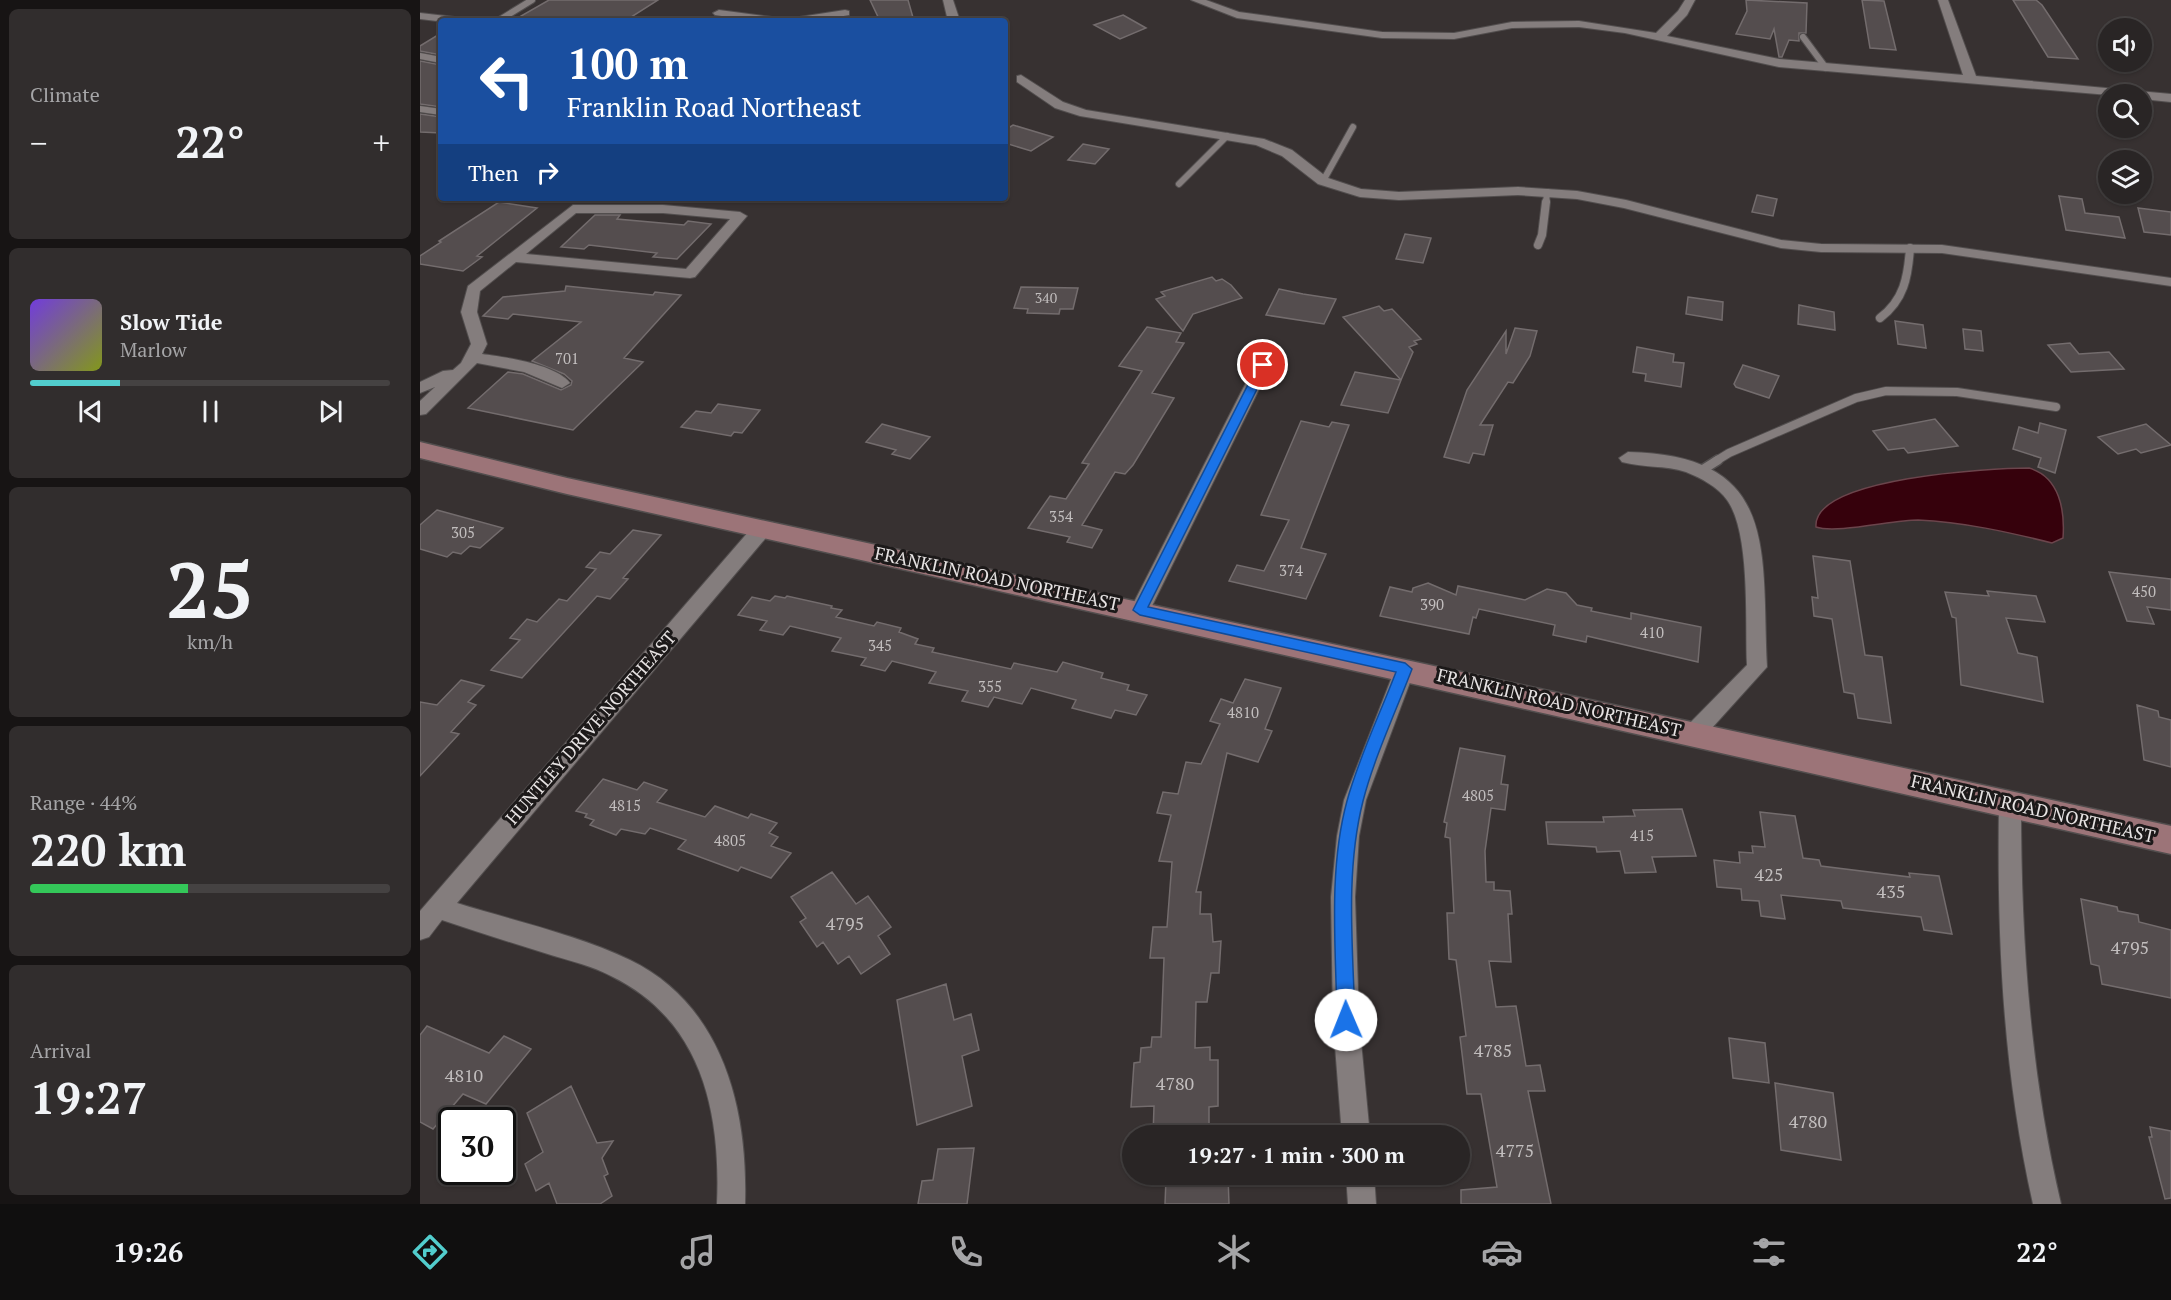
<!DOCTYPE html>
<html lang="en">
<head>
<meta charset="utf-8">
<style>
  :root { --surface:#292525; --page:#312d2d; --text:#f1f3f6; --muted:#a5a5a7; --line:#454242; --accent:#52cdcd }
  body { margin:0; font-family:"PT Serif",serif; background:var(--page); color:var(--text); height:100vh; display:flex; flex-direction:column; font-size:22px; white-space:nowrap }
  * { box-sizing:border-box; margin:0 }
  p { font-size:20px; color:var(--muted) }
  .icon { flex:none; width:33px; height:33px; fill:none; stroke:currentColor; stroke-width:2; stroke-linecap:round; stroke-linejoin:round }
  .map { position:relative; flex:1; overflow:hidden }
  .drawer { display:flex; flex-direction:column; gap:9px; padding:9px; background:#171414; width:420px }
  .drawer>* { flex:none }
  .top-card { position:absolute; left:18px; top:18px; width:570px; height:183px; border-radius:6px; box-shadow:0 2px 4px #0004,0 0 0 2px var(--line); background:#1a4fa0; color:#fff; overflow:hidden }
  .controls { position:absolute; left:1678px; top:18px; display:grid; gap:12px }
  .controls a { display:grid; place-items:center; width:54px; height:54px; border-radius:50%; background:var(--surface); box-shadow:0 2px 4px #0004,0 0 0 2px var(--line); font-size:30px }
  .speed { position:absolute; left:18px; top:1107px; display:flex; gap:12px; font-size:30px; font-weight:700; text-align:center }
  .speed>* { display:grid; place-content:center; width:78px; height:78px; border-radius:50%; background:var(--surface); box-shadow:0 2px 4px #0004,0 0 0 2px var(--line); line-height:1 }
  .speed .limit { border:3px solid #111; border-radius:9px; background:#fff; color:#111 }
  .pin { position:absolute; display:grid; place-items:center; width:51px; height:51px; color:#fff; margin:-26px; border:3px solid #fff; border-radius:50%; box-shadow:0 2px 6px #0007 }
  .me { position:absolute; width:66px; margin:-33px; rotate:359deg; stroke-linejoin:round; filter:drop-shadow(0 0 4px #0008) }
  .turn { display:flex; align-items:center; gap:21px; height:126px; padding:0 30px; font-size:27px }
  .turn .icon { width:78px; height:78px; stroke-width:2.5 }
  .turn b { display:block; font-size:42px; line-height:51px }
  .then { display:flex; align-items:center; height:57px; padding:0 30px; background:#0003; gap:12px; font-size:22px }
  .big { font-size:45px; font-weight:700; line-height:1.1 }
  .drawer .card { flex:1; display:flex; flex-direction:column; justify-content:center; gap:9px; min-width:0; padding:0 21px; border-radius:9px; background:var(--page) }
  .drawer .dial { align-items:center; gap:0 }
  .dial b { font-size:78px; line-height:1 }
  .song { display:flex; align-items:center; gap:18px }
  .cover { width:72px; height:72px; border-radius:9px; background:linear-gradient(135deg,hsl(260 70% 55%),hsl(70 70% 35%)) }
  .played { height:6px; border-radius:3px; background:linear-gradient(90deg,var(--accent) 25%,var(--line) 25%) }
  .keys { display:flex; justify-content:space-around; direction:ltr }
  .heat { display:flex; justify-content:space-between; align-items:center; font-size:33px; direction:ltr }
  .charge { height:9px; border-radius:4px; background:linear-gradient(90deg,#34c759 44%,var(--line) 0) }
  .trip { position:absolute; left:702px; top:1125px; width:348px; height:60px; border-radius:30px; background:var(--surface); box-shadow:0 2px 4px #0004,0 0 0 2px var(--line); font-weight:700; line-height:60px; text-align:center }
  .dock { display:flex; height:96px; justify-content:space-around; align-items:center; background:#100f0f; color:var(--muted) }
  .dock .icon { width:42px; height:42px }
  .dock .selected { color:var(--accent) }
  .dock b { font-size:27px; color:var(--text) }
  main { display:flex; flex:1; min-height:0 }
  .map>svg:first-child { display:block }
  .water { fill:#36010c; stroke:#6b454c; stroke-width:1.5 }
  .building { fill:#544d4e; stroke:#736c6d; stroke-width:1.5 }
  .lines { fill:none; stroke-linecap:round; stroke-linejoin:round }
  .lane-far2-casing { stroke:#524e4e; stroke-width:8 }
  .lane-far1-casing { stroke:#524e4e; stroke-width:10 }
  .lane-casing { stroke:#524e4e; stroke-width:12 }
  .street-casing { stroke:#524e4e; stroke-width:2 }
  .secondary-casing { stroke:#524e4e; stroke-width:3 }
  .lane-far2 { stroke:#847d7d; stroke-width:6 }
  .lane-far1 { stroke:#847d7d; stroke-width:8 }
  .lane { stroke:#847d7d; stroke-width:9 }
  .street { fill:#847d7d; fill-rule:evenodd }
  .secondary { fill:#9c7478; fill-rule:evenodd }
  .route { fill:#1a73e8; stroke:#114b97; stroke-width:1.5 }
  .labels { text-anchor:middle; stroke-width:6; stroke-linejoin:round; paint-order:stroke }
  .far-number-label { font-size:14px; fill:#c2bebe }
  .number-label { font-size:15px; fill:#c2bebe }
  .street-label { font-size:18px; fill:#e7e3e3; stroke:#1c1919 }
  .near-number-label { font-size:18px; fill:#c2bebe }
</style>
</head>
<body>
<main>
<section class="drawer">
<div class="card"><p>Climate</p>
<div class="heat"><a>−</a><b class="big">22°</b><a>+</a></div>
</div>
<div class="card">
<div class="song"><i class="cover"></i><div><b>Slow Tide</b><p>Marlow</p></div></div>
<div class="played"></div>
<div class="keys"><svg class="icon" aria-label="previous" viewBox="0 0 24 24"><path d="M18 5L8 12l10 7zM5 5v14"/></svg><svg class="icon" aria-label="pause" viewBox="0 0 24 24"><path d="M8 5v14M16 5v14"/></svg><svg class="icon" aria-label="next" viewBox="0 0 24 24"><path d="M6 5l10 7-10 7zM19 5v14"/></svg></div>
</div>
<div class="card dial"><b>25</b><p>km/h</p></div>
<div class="card"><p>Range · 44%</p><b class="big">220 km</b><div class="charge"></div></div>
<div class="card"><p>Arrival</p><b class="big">19:27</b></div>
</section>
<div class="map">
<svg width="1751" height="1204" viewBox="0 0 1751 1204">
  <rect width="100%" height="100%" fill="#373131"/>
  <!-- water -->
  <path class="water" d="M1609,468c31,9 36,43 34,70l-11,5c-44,-11 -89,-21 -134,-23 -25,0 -82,14 -102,7 -4,-50 178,-59 213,-59z"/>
  <!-- building -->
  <path class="building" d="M129,0h109l-33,21h-64l-40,-5z
    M450,0h38l6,21h-34z
    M1326,0l61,3 -1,30h-7v8l-10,-1 -7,17h-3l-5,-28 -4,10 -34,-5 11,-23z
    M1442,0l22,1 12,49 -26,-2z
    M1593,0h23l6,5 36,54 -30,-2z
    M703,15l23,13 -26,11 -26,-14z
    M21,33v22l-21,-4v-5z
    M0,61l21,4v42l-21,-3z
    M0,114l21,3v16l-21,-1z
    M593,125l40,12 -22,14 -26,-8v-13z
    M663,144l26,5 -14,15 -27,-4z
    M1337,195l20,4 -4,17 -21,-4z
    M1639,196l23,3 3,14 34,4 6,21 -59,-8z
    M79,202l38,6 -60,48 5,1 -19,14 -43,-7v-8l21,-14 -2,-1z
    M1718,208l33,4v23l-27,-3z
    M175,215h25l-3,4 67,6 4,-4 23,3 -34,35 -24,-2 4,-4 -68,-8 -5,4 -23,-2z
    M985,234l26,4 -8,25 -27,-4z
    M792,277l4,4 6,-2 9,6 11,13 -49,16 -10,17 -27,-32 9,-3 -4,-4z
    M146,286l87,9 2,-3 26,3 -57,63 19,4 -70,68 -105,-22 40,-36 15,2 38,16 10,-5 1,-4 -8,-7 -32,-13 49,-39 -68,-8 -5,5 -25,-3 20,-19 62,-6z
    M601,287l57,1 -5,21h-13l-1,5 -32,-1 1,-4 -14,-1z
    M859,289l24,5 33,5 -12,25 -58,-9z
    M1268,297l35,5 -1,18 -36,-6z
    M1379,305l35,7 1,18 -37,-6z
    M959,306l5,5 8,-2 29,30 -7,2 3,3 -8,3 4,5 -12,28 -58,-63z
    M1475,321l28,4 3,23 -28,-4z
    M727,327l34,6 -5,9 8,1 -32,50 22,5 -41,67 -8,9 -10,-2 -33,53 20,5 -10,18 -25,-6 3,-5 -42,-9 22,-32 16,3 23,-35 -7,-1 60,-92 -23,-5z
    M1095,328l22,3 -7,25 -17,27 -5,-1 -28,43h13l-9,30 -11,-2 -4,10 -25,-6 23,-67 39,-59v23z
    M1543,329l18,2 2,20 -18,-2z
    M1650,343l9,11 30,-2 15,17 -53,3 -23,-27z
    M1217,347l37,7 -1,8 11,1 -3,24 -36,-6 1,-7 -13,-2z
    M1323,365l36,11 -10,22 -33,-11 -2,-3z
    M935,372l46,8 -13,33 -47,-8z
    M298,404l42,6 -18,23 -8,-1 -3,4 -50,-9 15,-16 15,2z
    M1515,419l23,27 -50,7 -4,-5 -16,2 -15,-19z
    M881,421l28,6 3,-5 17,3 -48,123 25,6 -20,45 -77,-18 8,-16 27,6 25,-51 -28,-5z
    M1620,423l26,7 -11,43 -17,-6 3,-9 -28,-9 6,-22 19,6z
    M462,424l48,13 -20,22 -18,-5 4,-4 -30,-8z
    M1726,424l25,21 -30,8 -5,-4 -18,5 -20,-17z
    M17,510l66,18 -23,20 -10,-2 -9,8 -8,-2 -6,5 -27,-8v-24z
    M213,530l28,5 -38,43 5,1 -18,20 -13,-3 -75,82 -31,-8 29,-30 -10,-2 17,-19 10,3 22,-23 8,2 29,-32 -10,-2 14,-15 10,2z
    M1393,556l37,5 15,94 17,2 9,66 -33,-5 -4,-24 -10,-2 -12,-73 -18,-3 -2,-19 6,1z
    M1689,572l62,7v31l-24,-3 7,17 -27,-3z
    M1008,583l28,12 2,-9 67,14 22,-11 19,4 11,12 15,3 -1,3 40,8v-6l70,14 -3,35 -111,-26 -1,6 -33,-7 2,-10 -76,-16 -3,9 -3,-1 -4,17 -89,-18 10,-29 22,5 1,-4z
    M1567,591l49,5 9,26 -39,-4 12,35 19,4 6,45 -82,-17 -5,-67 -4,-1 -7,-25 44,4z
    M355,596l10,2 2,-2 45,10 -1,2 11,2 -6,7 38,9 3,-4 24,6 -2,4 19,7 -3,5 19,4 -2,4 79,17 3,-6 43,9 6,-10 40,11 -2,5 28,7 -2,5 20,5 -11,20 -21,-5 -4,8 -39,-10 4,-8 -45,-12 -9,16 -28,-7 -6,10 -26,-6 6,-10 -39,-8 7,-11 -44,-11 -7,10 -24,-6 5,-7 -34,-7 9,-13 -51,-12 -7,9 -23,-5 7,-9 -29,-6 14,-18 18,4z
    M825,679l36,9 -16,41 7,2 -14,31 -31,-9 -31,139h5l-1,22h11l2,28 8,-1 -2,32h-8l-4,29h-11l-1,46 15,-1v13h8v46l-9,1v29h-56l1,-30 -23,1 3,-44 6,-1 1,-14 10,-1 1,-10h9l3,-79h-14l3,-31h14l5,-65 -13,-1 12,-46 -14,-2 6,-21 15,2 8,-32 15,2 19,-40 -10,-3 11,-22 12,4z
    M41,680l23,6 -16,16 8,3 -25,27 8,2 -39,42v-74l17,3z
    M1717,705l21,6 1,6 12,3v47l-27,-7z
    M1040,748l45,8 -4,28 7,1 -3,25 -14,-2 -6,43 1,31h8v8l16,1 2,23h-4l3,48 -22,-1 7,46 20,-1 10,60 14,-1 5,26h-17l23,113h-90v-14l36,-3 -16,-93h-14l-7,-57 6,-1 -10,-76 -7,-1 -2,-46h7l-4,-75 -5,-1 2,-14 -3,-1z
    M183,779l34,11 7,-8 23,8 -10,12 48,15 10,-11 33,12 3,-4 26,9 -8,10 9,4 -7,9 20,7 -20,25 -30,-11 -3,4 -60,-22 8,-9 -36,-12 -5,6 -24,-5 -5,6 -26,-10 4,-5 -9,-3 2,-3 -11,-3z
    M1262,809l14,47 -44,1 4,15 -31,1 -5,-22 -23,1 -1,-5 -48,-3 -2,-22h58l-1,-5 32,-1 -2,-6z
    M1340,812l35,4 8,42 16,2 2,6 89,11 -1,-4 30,3 13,58 -28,-4 -3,-13 -78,-9 -2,-7 -60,-6 4,24 -24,-3 -2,-15 -17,-1 -1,-11 -24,-2 -3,-27 26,3 -1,-11 14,1 -1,-7 13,1z
    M412,872l24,32 12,-8 23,31 -13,9 12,18 -29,20 -12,-18 -11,8 -15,-22 -6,5 -17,-25 6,-4 -15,-21z
    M1661,899l36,8 1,4 20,4 1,7 32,8v68l-69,-14 -3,-18 -8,-2z
    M526,984l8,36 17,-6 8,36 -17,6 10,50 -55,19 -20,-125z
    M7,1026l62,27 15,-17 27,13 -45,55 -23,-10 -30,35 -13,-7v-87z
    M1309,1038l36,5 4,40 -36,-5z
    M1355,1083l58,10 8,67 -60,-10z
    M151,1086l26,57 16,-2 -11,17 6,16 -4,2 8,20 -12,8h-43l-8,-21 -13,8 -11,-27 18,-12 -16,-39z
    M1730,1127l21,4v67l-6,1 -16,-62h3z
    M554,1148l-7,56h-49l4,-23 11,-1 5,-31z
    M808,1175l1,29h-64l1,-25z"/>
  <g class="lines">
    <!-- lane-far2 casing -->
    <g class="lane-far2-casing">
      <path id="lane-far2" d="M0,16l43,5
        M78,21l34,-21
        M1383,37l23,31
        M0,56l21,4
        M0,109l21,3
        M903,181l30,-54
        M759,184l48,-48
        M1126,204l1,-12"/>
    </g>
    <!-- lane-far1 casing -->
    <g class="lane-far1-casing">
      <path id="lane-far1" d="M1118,245l4,-10 4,-33
        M1460,318c24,-18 28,-41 30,-70
        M1296,461l13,-8 127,-55 30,-7 71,1 99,15"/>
    </g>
    <!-- lane casing -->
    <g class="lane-casing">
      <path id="lane" d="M1279,472l19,-12"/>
    </g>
    <!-- street casing -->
    <g class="street-casing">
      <path id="street" d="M523,0h10l7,21h-12z
        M771,0h15l33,12 143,20 72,1 58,-11 67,-1 77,12 22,-22 7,-11h10l-8,15 -20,21 112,23 184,16 -25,-75h10l28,76 195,18v8l-29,-3v-5l-33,1 -330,-28 -154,-34 -46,-6 -67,1 -58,11 -72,-1 -145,-20z
        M299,10l61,8 6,3h-31l-40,-6 -2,-2z
        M425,10l4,1v4l-34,6h-28l6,-3z
        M601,75l42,27 23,8 178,29 28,11 36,28 33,11 38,3 119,-5 59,4 49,9 155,40 40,4 121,1 229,33v8l-229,-33 -121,-1 -40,-4 -157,-40 -47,-9 -59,-4 -119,5 -39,-3 -42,-13 -36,-28 -26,-11 -176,-29 -25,-8 -38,-26v-6z
        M153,205h90l77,7 7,4 -52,61 -5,1 -174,-16 -36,29 -3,21 10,32 -5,10c22,3 74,10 88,29l-8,5 -38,-16 -47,-9 -51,51 -6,1v-14l15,-14 -15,6v-11l23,-11 10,-1 8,-7 10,-19 -10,-32 7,-26zM156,213h87l67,6 -44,50 -160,-15z
        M843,360l8,5 -121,245 -3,5 -7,2 -7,-2 -3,-5 125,-245z
        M1208,452c153,3 133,99 139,215l-65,72 -8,3 -8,-3 -3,-6 3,-6 61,-62c-2,-41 4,-132 -20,-165 -9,-13 -26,-22 -41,-28 -21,-7 -43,-4 -64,-10l-3,-4z
        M343,522l7,1 2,5 -2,5 -313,370c54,17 122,32 173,57 93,45 118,149 115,244h-28c4,-92 -15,-184 -106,-228 -19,-10 -40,-15 -60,-21 -36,-11 -73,-23 -109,-35l-13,17 -9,3v-29l336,-388z
        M985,661l7,2 3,6 -49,131 -7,36 -4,61 4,123 11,116h-28l-9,-116 -2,-123 6,-61 7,-36 51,-131 3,-6z
        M1590,795l8,2 3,7c0,136 9,268 40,400h-28c-30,-133 -36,-265 -34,-400l3,-7z
        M926,1174h28l2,30h-28z"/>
    </g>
    <!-- secondary casing -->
    <g class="secondary-casing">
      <path id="secondary" d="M0,442l147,36 1604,348v28l-1604,-360 -147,-36z"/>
    </g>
    <!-- lane-far2 -->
    <use href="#lane-far2" class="lane-far2"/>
    <!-- lane-far1 -->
    <use href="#lane-far1" class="lane-far1"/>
    <!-- lane -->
    <use href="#lane" class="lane"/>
    <!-- street -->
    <use href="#street" class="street"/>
    <!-- secondary -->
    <use href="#secondary" class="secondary"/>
  </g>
  <!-- route -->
  <path class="route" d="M843,362l6,3 -121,242 257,56 7,6c-16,42 -38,89 -49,132 -18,71 -10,147 -8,219l-2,6 -7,3 -6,-3 -3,-6c-1,-72 -9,-149 10,-219 12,-44 33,-87 49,-129l-256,-57 -7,-5 125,-245z"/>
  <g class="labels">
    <!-- far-number labels -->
    <g class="far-number-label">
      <text x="626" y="303">340</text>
    </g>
    <!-- number labels -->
    <g class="number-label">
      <text x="147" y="364">701</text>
      <text x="641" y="522">354</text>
      <text x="43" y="538">305</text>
      <text x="871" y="576">374</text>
      <text x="1724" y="597">450</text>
      <text x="1012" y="610">390</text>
      <text x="1232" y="638">410</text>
      <text x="460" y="651">345</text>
      <text x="570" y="692">355</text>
      <text x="823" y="718">4810</text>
      <text x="1058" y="801">4805</text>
      <text x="205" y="811">4815</text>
      <text x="1222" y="841">415</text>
      <text x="310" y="846">4805</text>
    </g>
    <!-- street labels -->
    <g class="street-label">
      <text transform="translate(577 579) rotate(12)" y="6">FRANKLIN ROAD NORTHEAST</text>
      <text transform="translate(1139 703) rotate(13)" y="6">FRANKLIN ROAD NORTHEAST</text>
      <text transform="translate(171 728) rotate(-49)" y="6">HUNTLEY DRIVE NORTHEAST</text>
      <text transform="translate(1613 809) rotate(13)" y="6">FRANKLIN ROAD NORTHEAST</text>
    </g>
    <!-- near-number labels -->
    <g class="near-number-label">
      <text x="1349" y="881">425</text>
      <text x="1471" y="898">435</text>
      <text x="425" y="930">4795</text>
      <text x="1710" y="954">4795</text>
      <text x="1073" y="1057">4785</text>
      <text x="44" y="1082">4810</text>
      <text x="755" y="1090">4780</text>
      <text x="1388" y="1128">4780</text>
      <text x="1095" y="1157">4775</text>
    </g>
  </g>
</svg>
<div class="controls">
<a><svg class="icon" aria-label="sound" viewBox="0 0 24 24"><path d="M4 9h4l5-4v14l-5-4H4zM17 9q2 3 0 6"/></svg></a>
<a><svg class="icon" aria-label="search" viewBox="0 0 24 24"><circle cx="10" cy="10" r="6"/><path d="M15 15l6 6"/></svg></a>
<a><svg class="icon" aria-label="layers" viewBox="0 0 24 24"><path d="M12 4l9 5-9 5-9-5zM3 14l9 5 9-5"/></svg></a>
</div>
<div class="speed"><div class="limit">30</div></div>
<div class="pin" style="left:843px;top:365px;background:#d93025"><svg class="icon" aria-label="arrive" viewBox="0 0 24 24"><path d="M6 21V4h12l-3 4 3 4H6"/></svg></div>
<svg class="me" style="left:926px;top:1020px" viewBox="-20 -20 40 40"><circle r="19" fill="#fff"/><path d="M0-13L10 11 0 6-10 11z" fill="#1a73e8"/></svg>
<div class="trip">19:27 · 1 min · 300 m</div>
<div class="top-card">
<div class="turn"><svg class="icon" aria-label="left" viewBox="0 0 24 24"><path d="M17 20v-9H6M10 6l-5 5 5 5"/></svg><div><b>100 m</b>Franklin Road Northeast</div></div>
<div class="then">Then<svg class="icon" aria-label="right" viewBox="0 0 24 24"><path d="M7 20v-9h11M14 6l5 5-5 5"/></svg></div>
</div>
</div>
</main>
<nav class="dock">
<b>19:26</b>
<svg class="icon selected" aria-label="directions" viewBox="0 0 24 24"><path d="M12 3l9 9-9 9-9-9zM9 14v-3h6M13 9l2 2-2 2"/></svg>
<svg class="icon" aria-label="music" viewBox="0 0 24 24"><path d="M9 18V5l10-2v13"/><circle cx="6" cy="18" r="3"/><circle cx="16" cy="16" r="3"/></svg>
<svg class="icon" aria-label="phone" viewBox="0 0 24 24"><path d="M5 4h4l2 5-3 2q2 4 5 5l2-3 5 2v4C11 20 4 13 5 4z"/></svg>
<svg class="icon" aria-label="climate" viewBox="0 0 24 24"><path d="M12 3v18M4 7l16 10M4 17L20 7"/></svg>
<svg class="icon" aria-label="car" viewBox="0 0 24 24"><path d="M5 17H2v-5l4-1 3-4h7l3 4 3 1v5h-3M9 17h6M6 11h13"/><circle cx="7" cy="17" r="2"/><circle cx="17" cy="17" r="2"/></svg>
<svg class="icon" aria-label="filters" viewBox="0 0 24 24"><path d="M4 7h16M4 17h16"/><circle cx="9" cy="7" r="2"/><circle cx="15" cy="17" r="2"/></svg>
<b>22°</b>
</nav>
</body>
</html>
